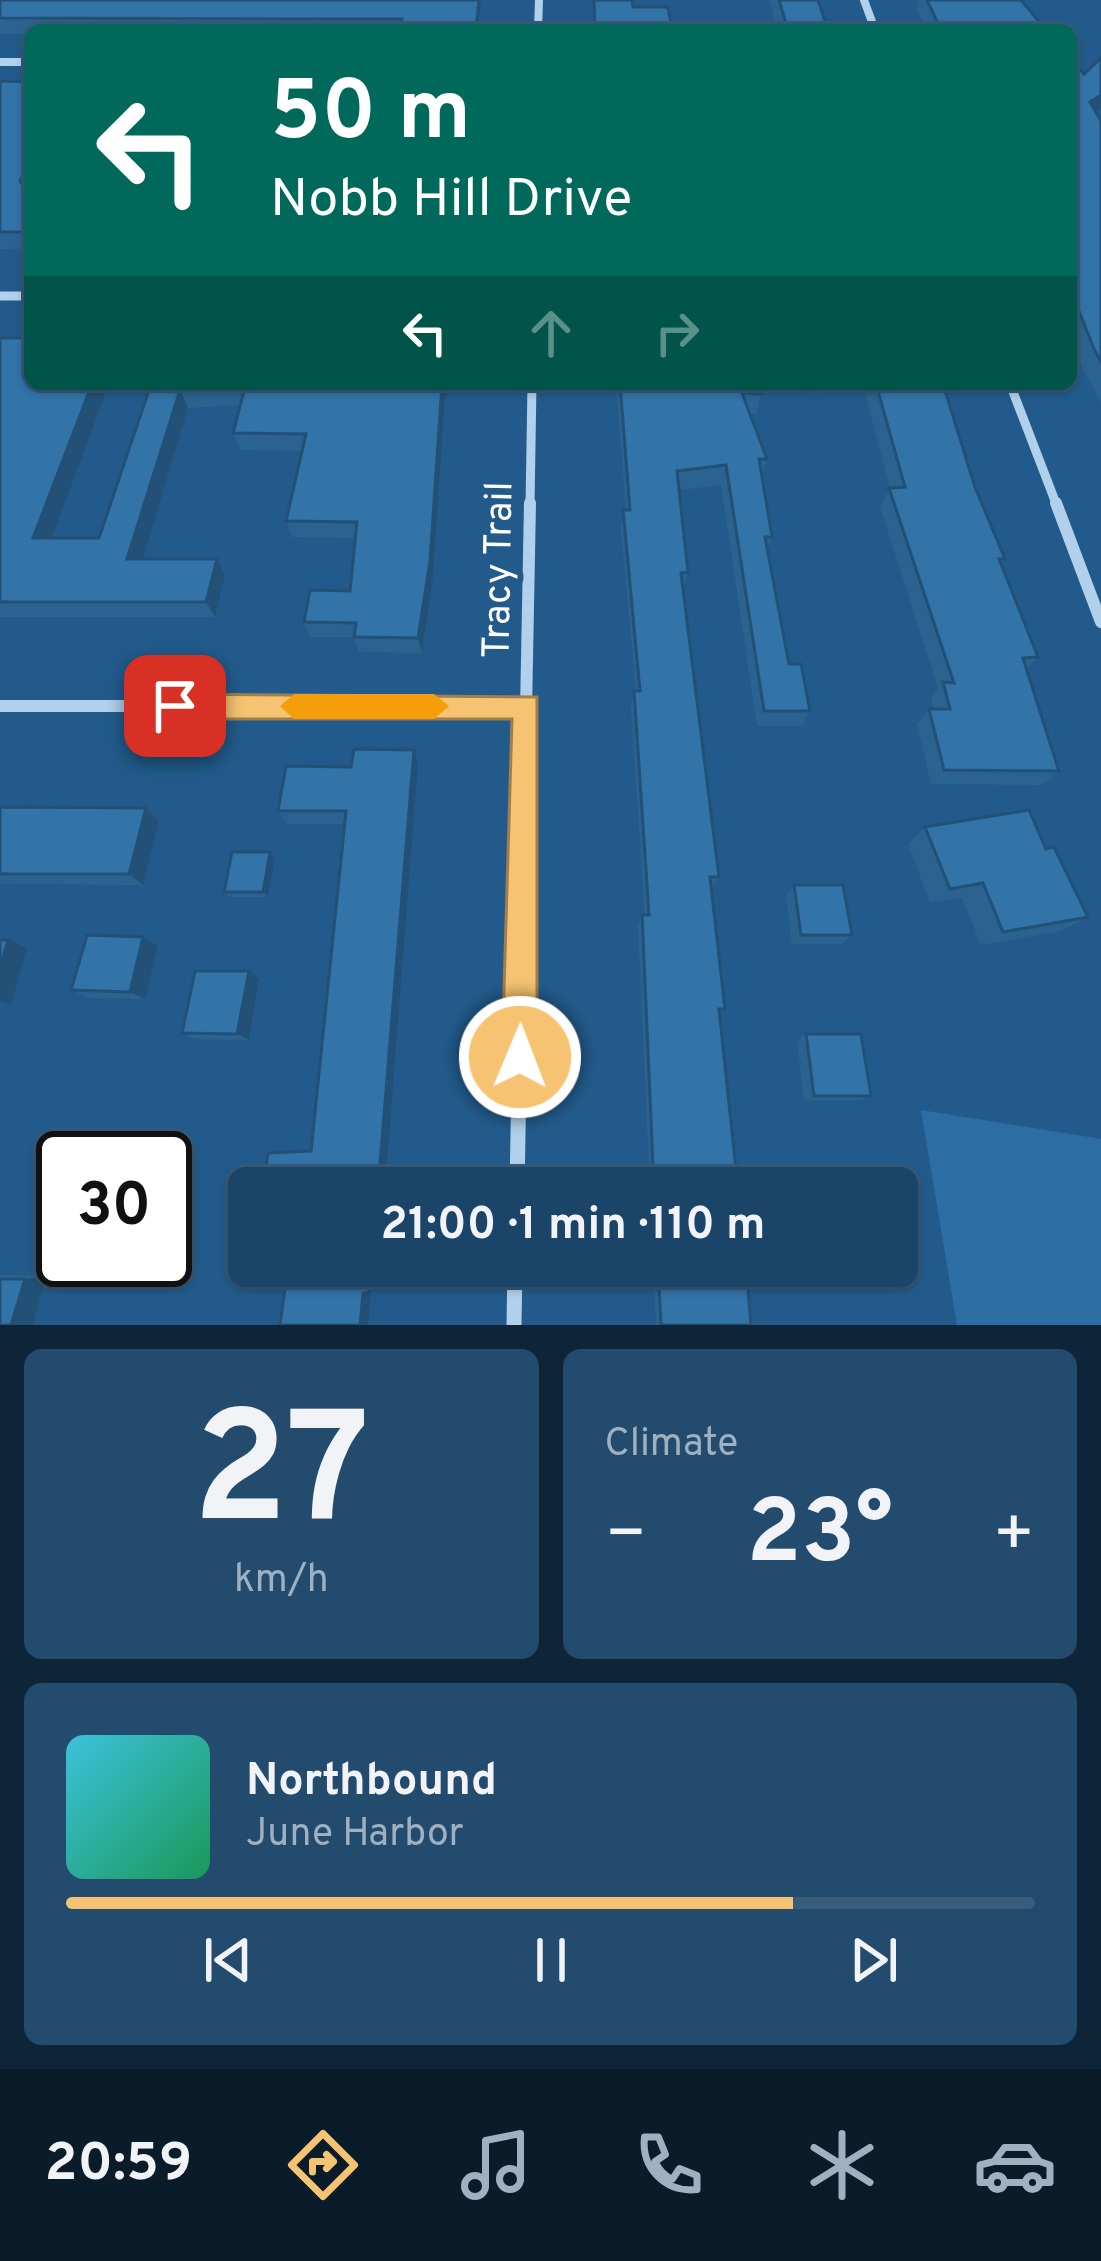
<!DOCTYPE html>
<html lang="en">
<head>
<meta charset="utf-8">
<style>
  :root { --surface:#1a4468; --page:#234b6e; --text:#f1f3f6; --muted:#9fb0c0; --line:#385c7c; --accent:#f6c372 }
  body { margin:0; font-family:Overpass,sans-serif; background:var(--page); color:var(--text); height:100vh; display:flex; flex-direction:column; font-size:45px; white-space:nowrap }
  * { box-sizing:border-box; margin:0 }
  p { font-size:39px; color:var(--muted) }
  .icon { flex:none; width:66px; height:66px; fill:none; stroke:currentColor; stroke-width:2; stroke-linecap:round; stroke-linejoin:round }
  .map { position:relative; height:1325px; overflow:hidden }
  .details { display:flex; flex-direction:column; gap:24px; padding:24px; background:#0e2539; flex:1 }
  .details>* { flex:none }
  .top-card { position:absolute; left:24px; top:24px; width:1053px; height:366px; border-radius:18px; box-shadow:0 3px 9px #0004,0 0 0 3px var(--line); background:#00695c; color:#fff; overflow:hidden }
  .speed { position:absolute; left:36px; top:1131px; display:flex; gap:24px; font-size:60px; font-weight:700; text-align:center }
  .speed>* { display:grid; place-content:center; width:156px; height:156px; border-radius:50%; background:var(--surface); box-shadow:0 3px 9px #0004,0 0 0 3px var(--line); line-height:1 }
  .speed .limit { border:6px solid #111; border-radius:18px; background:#fff; color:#111 }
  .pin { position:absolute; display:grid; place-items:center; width:102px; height:102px; color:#fff; margin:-51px; border-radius:24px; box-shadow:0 6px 18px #0006 }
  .me { position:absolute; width:132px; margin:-66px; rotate:1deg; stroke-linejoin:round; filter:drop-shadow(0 0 9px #0008) }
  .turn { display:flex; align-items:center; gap:42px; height:252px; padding:0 48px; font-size:54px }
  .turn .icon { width:156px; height:156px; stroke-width:2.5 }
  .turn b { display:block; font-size:84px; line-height:102px }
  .lanes { display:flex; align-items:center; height:114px; padding:0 48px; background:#0003; justify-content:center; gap:60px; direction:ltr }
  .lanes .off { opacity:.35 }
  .big { font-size:90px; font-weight:700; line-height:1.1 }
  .details .tile { flex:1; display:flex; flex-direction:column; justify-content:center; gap:18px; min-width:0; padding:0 42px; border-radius:18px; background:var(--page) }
  .details .dial { align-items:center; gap:0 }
  .dial b { font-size:156px; line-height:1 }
  .song { display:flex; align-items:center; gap:36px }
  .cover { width:144px; height:144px; border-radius:18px; background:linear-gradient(135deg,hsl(190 70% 55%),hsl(150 70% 35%)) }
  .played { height:12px; border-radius:6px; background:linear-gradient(90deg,var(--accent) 75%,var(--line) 75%) }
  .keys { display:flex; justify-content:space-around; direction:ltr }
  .heat { display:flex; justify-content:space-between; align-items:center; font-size:66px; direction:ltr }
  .details .tiles { flex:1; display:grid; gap:24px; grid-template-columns:1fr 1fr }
  .tile:last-child { grid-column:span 2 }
  .trip { position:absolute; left:228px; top:1167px; width:690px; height:120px; border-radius:18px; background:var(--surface); box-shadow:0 3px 9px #0004,0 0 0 3px var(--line); font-weight:700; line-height:120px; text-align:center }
  .tabs { display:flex; height:192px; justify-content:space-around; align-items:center; background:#0a1b2a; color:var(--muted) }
  .tabs .icon { width:84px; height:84px }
  .tabs .active { color:var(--accent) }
  .tabs b { font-size:54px; color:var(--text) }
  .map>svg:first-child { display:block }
  .green { fill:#2c6ea3 }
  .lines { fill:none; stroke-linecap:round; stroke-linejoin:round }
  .minor-far3 { stroke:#b0d0eb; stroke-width:8 }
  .minor-far2 { stroke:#b0d0eb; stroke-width:9 }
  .minor-far1 { stroke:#b0d0eb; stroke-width:12 }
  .minor { stroke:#b0d0eb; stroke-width:15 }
  .wall { fill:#2b6390 }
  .shaded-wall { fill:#235076 }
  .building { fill:#3273a8; stroke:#235076; stroke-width:3 }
  .route { fill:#f6c372; stroke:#a07f4a; stroke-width:3 }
  .slow { fill:#f59e0b }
  .labels { text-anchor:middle; stroke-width:12; stroke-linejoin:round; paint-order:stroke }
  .street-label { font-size:39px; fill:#fff; stroke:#225b8b }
</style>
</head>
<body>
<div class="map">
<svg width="1101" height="1325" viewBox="0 0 1101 1325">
  <rect width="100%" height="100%" fill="#225b8b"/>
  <!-- green -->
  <path class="green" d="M921,1110l180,29v186h-144z"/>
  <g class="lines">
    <!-- minor-far3 -->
    <path class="minor-far3" d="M864,0l11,30
      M538,30l1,-30
      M0,62h30"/>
    <!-- minor-far2 -->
    <path class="minor-far2" d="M0,296h30
      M1010,384l47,122
      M530,506l2,-122"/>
    <!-- minor-far1 -->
    <path class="minor-far1" d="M1056,503l45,119
      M0,706h527
      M523,867l7,-364"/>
    <!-- minor -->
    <path class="minor" d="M517,1188l6,-324
      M514,1325l1,-59"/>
  </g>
  <!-- wall -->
  <path class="wall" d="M0,0h481l-3,30h-448v4h-30z
    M769,0h49l10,30h-50z
    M917,0h104l25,30h-119l-10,-20 2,-5z
    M1101,58v50l-5,3 5,10v282l-19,-36 -11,-29v-279l13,15z
    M0,81l30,1v167h-30z
    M0,338l30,46h79l-57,154h47l52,-154h295l-13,193 -11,76 -63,-1 -5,-15h-44l-6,-15 46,-31 6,-53 -64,-1 -6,-16 16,-70 -62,-1 -7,-17 7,-28 -52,3 -46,151 83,16 -10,42h-215z
    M616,384h141l4,10 -5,20h-6l17,45 -5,18 10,60 -5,12 22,115 21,47 -8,15h-45l-36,-241 -42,5 9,82 -5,18 36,287 -7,11 13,121 -5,6 18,173h-88l-12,-263 4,-10h3l-14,-208 3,-16h2l-15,-162 2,-19h3z
    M806,384h137l32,103 30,72 -4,5 37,93 -11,12 32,102 -17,14 -111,-1 -14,-60 12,-15h4l-2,-11 7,-10 -58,-181 10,-19 -25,-95 -56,1z
    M414,750l4,14 -107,387 34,-327h-58l-9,-13 73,-44z
    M0,807l159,14 -16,64 -143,-1z
    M925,827l121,22 42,68 -27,14 -80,14 -19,-47 -32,5 -22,-59z
    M270,852l5,6 -7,39h-38l-6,-5z
    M794,885l58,50 -11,9h-49l-6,-48z
    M143,937l15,9 -13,53 -57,-1 -17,-8z
    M259,979l-10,61 -53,-1 -14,-6z
    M806,1034l65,62 -12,4h-55l-7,-60z
    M653,1266h93l5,59h-95z
    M0,1275l46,1 -13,49h-33z"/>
  <!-- shaded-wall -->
  <path class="shaded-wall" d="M479,0h2l-3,30h-2z
    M1101,95v13l-20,13 9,-19z
    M30,162v34l-10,-15z
    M92,384h17l-63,170 -13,-16z
    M442,384h4l-13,193 -11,76 -4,-15z
    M180,390l8,18 -50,167 -11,-16z
    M217,559l8,16 -10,42 -9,-15z
    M414,750l4,14 -33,424h-7z
    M146,808l13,13 -16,64 -14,-11z
    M270,852l5,6 -7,39 -5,-5z
    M143,937l15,9 -13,53 -15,-7z
    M8,940l19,8 -16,57 -11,-4v-33z
    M249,971l10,8 -10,61 -12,-6z
    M371,1266h7l-1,22 -6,4 -3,33h-8l3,-32z
    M46,1276l-13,49h-22l14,-46z"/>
  <!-- building -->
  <path class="building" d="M0,0h479l-3,30h-76l2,-11 -402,-1z
    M594,0h38l1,7h35l4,23h-77z
    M779,0h39l10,30h-40z
    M927,0h94l25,30h-105z
    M1101,58v37l-11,7 11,19v241l-7,-13 -23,-58v-232l13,15z
    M0,81l30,1v80l-10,19 10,14v37h-30z
    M0,338h30v46h62l-59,154h66l52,-154h291l-12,177 -12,77 -64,-1 2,-14 -52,-1 6,-32 40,1 7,-69 -71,-1 20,-87 -73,-1 12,-46 -65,3 -53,169h90l-11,43h-206z
    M620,384h137l4,10 -19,-1 25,66h-8l13,78h-7l24,127h12l9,47h-46l-38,-246 -49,6 11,101 -7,1 38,304h-9l15,132h-6l19,179h-84l-12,-273h7l-15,-224h6l-17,-181h7z
    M876,384h67l32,103 30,72h-6l39,98 -15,1 36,113 -115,-1 -15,-61h21l-7,-27 11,1 -65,-195 16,-1z
    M354,749l60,1 -36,438h-115l5,-35 43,-2 35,-340h-68l8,-45 65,1z
    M0,807l146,1 -17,66h-129z
    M1029,810l17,39 8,-2 34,70 -85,15 -20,-49 -33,6 -25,-62z
    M232,852h38l-7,40h-39z
    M794,885h49l9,50h-51z
    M87,935l56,2 -13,55 -59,-2z
    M0,940h8l-8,28z
    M195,971h54l-12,63 -55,-1z
    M806,1034h55l10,62h-57z
    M288,1266h83l-2,26 -6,1 -3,32h-80z
    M658,1266h88l5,59h-90z
    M0,1279h25l-14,46h-11z"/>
  <!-- route -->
  <path class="route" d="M175,694l362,3v360l-5,12 -12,5 -13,-5 -5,-12 10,-338h-337l-14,-13z"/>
  <!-- slow -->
  <path class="slow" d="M294,694h140l15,12 -15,13h-140l-14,-13z"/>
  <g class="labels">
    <!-- street labels -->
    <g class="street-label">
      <text transform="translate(496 570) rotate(-89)" y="14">Tracy Trail</text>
    </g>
  </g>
</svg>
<div class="speed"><div class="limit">30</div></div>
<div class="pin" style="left:175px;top:706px;background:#d93025"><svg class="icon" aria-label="arrive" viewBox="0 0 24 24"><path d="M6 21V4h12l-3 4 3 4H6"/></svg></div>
<svg class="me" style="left:520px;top:1057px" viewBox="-20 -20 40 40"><circle r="17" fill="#f6c372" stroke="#fff" stroke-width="3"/><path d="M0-11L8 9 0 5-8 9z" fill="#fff"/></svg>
<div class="trip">21:00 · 1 min · 110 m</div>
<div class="top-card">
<div class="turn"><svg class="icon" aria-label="left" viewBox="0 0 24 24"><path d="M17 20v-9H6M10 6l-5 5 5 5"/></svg><div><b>50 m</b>Nobb Hill Drive</div></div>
<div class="lanes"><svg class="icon" aria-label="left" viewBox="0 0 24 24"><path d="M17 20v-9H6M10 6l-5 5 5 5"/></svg><svg class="icon off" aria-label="ahead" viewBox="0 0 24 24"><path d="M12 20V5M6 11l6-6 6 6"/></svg><svg class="icon off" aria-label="right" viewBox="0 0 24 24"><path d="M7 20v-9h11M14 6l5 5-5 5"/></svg></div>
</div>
</div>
<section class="details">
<div class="tiles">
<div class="tile dial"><b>27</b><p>km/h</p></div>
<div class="tile"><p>Climate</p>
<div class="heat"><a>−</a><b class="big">23°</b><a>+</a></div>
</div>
<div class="tile">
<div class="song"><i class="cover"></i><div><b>Northbound</b><p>June Harbor</p></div></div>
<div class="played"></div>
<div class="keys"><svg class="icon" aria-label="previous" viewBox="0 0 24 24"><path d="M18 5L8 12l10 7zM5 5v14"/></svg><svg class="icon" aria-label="pause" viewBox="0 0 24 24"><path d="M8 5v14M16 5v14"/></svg><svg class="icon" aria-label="next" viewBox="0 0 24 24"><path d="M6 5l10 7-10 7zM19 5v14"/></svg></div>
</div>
</div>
</section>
<nav class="tabs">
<b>20:59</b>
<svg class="icon active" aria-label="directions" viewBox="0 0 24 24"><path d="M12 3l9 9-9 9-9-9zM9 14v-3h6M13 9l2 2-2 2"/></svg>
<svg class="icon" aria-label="music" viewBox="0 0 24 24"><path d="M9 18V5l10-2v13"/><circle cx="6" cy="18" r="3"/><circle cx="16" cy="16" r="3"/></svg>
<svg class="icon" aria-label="phone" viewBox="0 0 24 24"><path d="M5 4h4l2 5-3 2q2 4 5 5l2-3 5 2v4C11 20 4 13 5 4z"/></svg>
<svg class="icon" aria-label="climate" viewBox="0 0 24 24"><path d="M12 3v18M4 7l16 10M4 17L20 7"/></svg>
<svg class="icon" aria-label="car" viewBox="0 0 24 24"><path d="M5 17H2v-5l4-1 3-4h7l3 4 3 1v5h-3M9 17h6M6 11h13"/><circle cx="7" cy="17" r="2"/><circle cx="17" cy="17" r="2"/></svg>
</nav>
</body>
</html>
